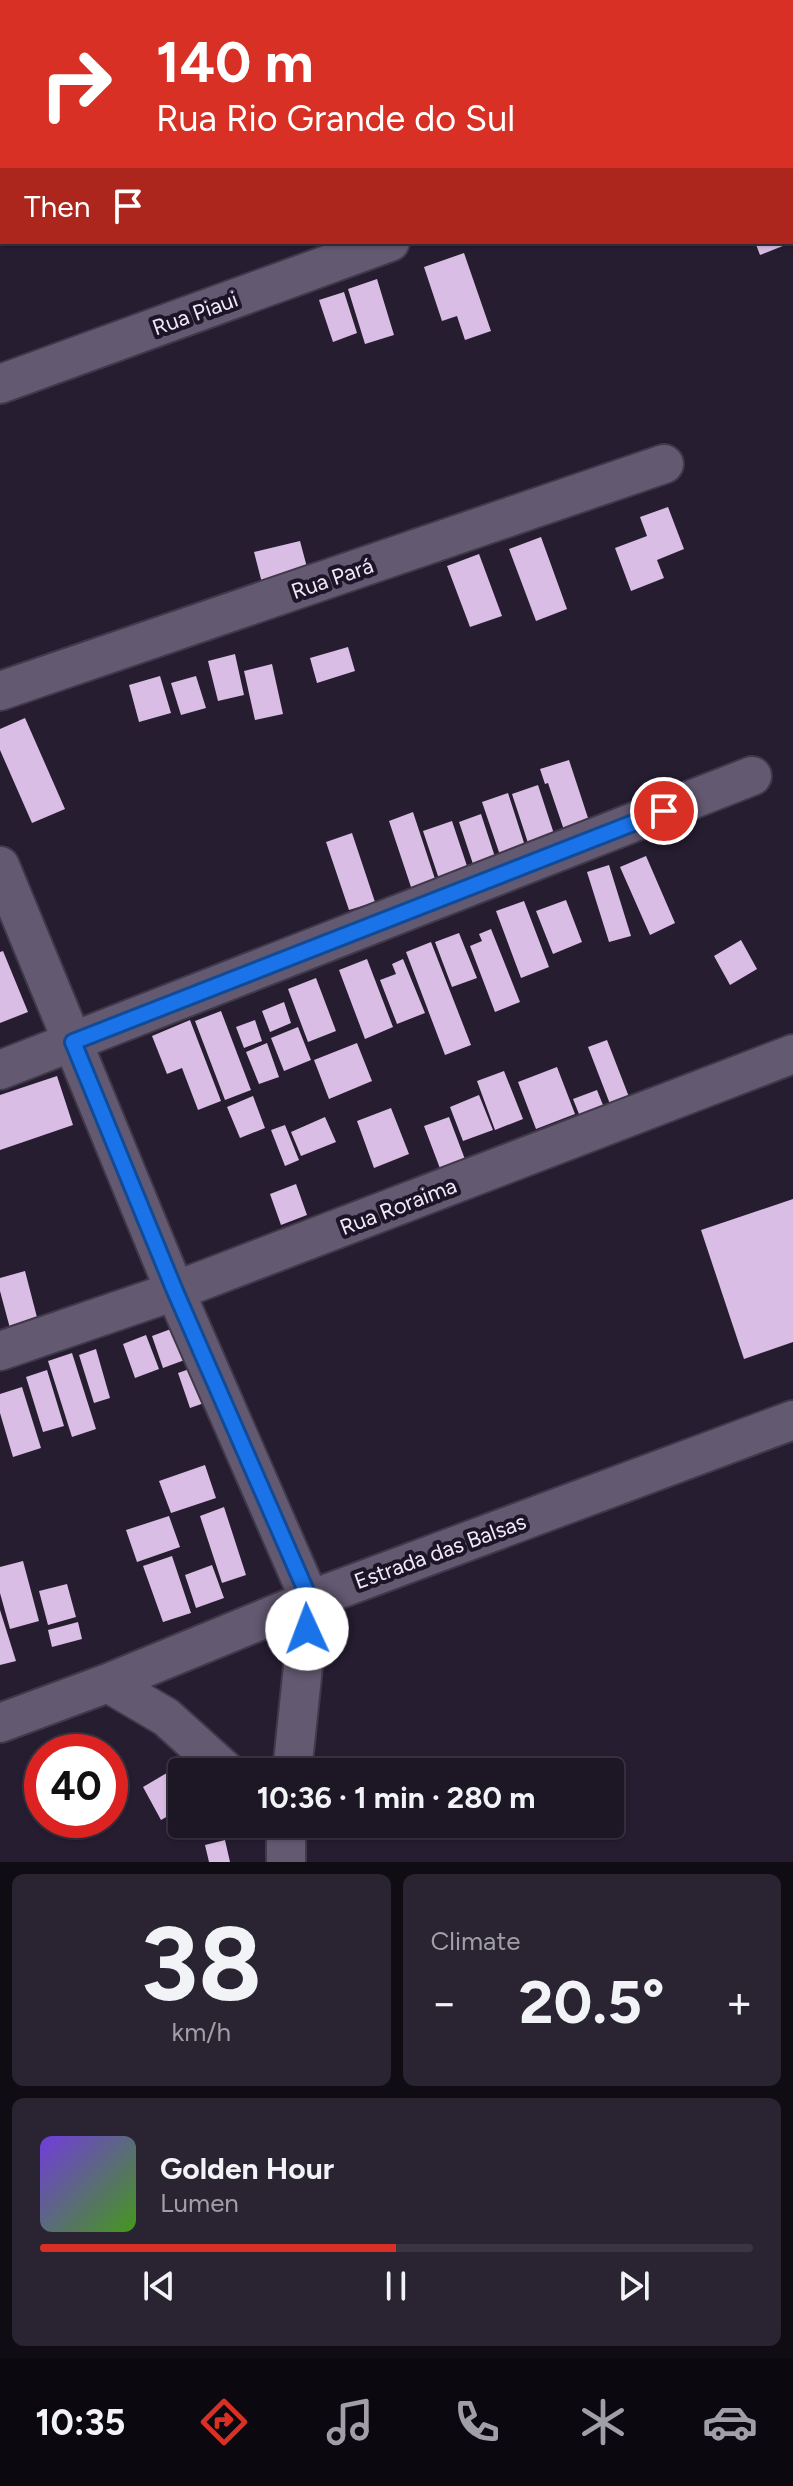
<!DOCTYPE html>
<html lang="en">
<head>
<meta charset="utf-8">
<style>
  :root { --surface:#1c1625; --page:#292332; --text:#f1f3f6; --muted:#a09fa7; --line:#3a3542; --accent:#d93025 }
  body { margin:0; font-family:Figtree,sans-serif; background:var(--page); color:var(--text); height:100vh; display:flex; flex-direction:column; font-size:30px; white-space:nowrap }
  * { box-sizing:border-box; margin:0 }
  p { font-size:26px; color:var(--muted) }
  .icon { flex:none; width:44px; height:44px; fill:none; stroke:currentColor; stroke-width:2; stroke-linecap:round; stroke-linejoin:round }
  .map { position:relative; height:1862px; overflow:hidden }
  .panel { display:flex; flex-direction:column; gap:12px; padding:12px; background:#0f0c14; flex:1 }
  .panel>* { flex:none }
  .banner { position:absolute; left:0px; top:0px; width:794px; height:244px; box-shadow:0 2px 6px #0004,0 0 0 2px var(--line); background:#d93025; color:#fff; overflow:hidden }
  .speed { position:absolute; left:24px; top:1734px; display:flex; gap:16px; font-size:40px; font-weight:700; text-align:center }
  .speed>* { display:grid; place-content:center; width:104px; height:104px; border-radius:50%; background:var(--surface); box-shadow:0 2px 6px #0004,0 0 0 2px var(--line); line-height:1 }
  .speed .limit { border:12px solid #d22; background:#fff; color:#111 }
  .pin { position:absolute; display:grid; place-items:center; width:68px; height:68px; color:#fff; margin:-34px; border:4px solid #fff; border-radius:50%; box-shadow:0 2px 8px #0007 }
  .me { position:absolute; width:88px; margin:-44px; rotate:358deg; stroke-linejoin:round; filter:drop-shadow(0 0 6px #0008) }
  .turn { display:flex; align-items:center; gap:28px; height:168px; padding:0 24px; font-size:36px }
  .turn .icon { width:104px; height:104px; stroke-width:2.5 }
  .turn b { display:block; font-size:56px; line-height:68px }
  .then { display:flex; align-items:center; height:76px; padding:0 24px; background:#0003; gap:16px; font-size:30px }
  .big { font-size:60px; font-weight:700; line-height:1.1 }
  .panel .tile { flex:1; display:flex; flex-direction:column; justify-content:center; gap:12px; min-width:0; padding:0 28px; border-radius:12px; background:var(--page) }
  .panel .dial { align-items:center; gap:0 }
  .dial b { font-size:104px; line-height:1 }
  .song { display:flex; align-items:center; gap:24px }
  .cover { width:96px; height:96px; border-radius:12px; background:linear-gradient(135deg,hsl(260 70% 55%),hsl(100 70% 35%)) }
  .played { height:8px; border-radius:4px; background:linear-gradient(90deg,var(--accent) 50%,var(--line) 50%) }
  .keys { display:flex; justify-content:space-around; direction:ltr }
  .heat { display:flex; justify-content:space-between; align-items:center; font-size:44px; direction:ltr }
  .panel .tiles { flex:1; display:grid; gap:12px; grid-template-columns:1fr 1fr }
  .tile:last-child { grid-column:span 2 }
  .trip { position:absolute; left:168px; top:1758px; width:456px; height:80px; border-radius:8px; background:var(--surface); box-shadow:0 2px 6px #0004,0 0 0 2px var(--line); font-weight:700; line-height:80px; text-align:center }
  .menu { display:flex; height:128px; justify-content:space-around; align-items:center; background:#0b090f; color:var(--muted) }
  .menu .icon { width:56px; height:56px }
  .menu .on { color:var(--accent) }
  .menu b { font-size:36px; color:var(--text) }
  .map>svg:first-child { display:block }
  .building { fill:#dabde4 }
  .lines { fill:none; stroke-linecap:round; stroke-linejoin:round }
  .minor-casing { stroke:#40394a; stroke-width:42 }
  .minor { stroke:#635971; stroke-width:38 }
  .route-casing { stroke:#114b97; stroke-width:20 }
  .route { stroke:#1a73e8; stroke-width:14 }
  .labels { text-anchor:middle; stroke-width:8; stroke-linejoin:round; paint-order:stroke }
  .street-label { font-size:22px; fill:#efe9f7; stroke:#1c1427 }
</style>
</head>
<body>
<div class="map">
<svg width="793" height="1862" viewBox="0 0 793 1862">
  <rect width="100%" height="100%" fill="#261d31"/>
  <!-- building -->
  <path class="building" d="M755,242h38l-33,13z
    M464,253l27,78 -26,9 -8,-24 -15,5 -18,-54z
    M377,279l17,56 -29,9 -17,-55z
    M344,292l13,41 -24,9 -14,-42z
    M668,507l16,42 -27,11 7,18 -33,13 -16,-43 32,-12 -7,-19z
    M541,537l26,72 -31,12 -27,-72z
    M300,541l8,30 -46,12 -8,-31z
    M479,554l23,62 -32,11 -23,-61z
    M348,647l7,24 -38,12 -7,-25z
    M235,654l9,41 -26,6 -10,-40z
    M272,664l11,50 -28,6 -11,-49z
    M160,676l11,37 -32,9 -10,-37z
    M196,676l10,32 -25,7 -10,-32z
    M25,718l40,91 -33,14 -32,-73v-21z
    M569,760l21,64 -25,9 -17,-50 -3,1 -5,-15z
    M538,785l17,52 -26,9 -17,-52z
    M508,793l18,56 -25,9 -19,-56z
    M413,812l23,70 -24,8 -23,-69z
    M481,814l15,46 -22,7 -15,-45z
    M452,821l16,48 -29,10 -16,-48z
    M352,833l23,69 -26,8 -23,-68z
    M646,856l29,67 -25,12 -30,-68z
    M609,865l22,71 -22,6 -22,-70z
    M566,900l16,42 -29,12 -17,-43z
    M524,901l25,66 -28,11 -25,-67z
    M491,929l29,73 -25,10 -25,-66 12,-5 -3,-7z
    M459,933l18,45 -25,9 -17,-45z
    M741,940l16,29 -27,16 -16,-29z
    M431,942l40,103 -26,10 -39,-103z
    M3,951l25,61 -28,11v-71z
    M367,959l26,68 -28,12 -26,-69z
    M403,959l22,54 -28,11 -17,-44 16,-6 -4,-10z
    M316,978l20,53 -28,11 -20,-53z
    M284,1002l7,21 -21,9 -8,-21z
    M221,1011l30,79 -26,10 -30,-79z
    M190,1020l31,81 -23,9 -16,-42 -15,6 -15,-38z
    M255,1020l7,21 -18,7 -8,-21z
    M298,1027l13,33 -27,11 -13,-33z
    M607,1040l22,57 -19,7 -22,-57z
    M267,1043l12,34 -20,7 -13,-32z
    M357,1043l15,38 -43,18 -15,-39z
    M557,1067l18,47 -39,15 -18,-47z
    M504,1071l19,48 -28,11 -18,-49z
    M57,1076l16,49 -73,25v-55z
    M597,1090l10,25 -24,9 -10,-25z
    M479,1095l14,35 -30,11 -13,-34z
    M253,1096l12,32 -25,10 -13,-31z
    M391,1108l18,46 -35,14 -17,-47z
    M325,1117l11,25 -35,14 -10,-24z
    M449,1117l17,45 -25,9 -17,-45z
    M285,1125l14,35 -14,6 -14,-36z
    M296,1184l11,31 -26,10 -11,-31z
    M793,1199v143l-49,17 -43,-129z
    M25,1271l14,54 -28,7 -11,-41v-13z
    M179,1326l11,32 -27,10 -11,-32z
    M146,1335l13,34 -24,9 -12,-34z
    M96,1349l14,49 -16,5 -15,-48z
    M72,1353l24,76 -24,8 -24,-76z
    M195,1367l12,35 -17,6 -12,-35z
    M47,1370l17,56 -21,6 -17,-55z
    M22,1387l19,61 -28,9 -13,-44v-19z
    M205,1465l11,33 -45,15 -12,-32z
    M224,1507l22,68 -24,8 -22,-67z
    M169,1516l11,31 -43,15 -11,-32z
    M172,1556l19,57 -28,9 -20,-56z
    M23,1561l16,60 -29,8 -10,-36v-26z
    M212,1565l12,33 -28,10 -11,-33z
    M67,1584l9,33 -28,8 -9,-34z
    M0,1610l16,51 -16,4z
    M78,1622l4,17 -30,8 -4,-17z
    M194,1757l9,15h-21v36l-21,12 -18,-33z
    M193,1824h29l2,6 -25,10z
    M225,1840l5,22h-21l-4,-17z"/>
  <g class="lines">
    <!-- minor casing -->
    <g class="minor-casing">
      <path id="minor" d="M774,0l1,2
        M241,2l6,-2
        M792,48l1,3
        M0,92l2,-1
        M792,95h1
        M0,384l390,-142
        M0,691l664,-227
        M0,866l175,425 135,309 -18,172
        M0,1070l752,-294
        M0,1351l175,-60 618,-237
        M108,1683l58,34 61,55
        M0,1723l108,-40 202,-83 483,-180
        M286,1862v-38"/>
    </g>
    <!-- minor -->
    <use href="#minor" class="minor"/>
  </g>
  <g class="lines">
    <!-- route casing -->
    <g class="route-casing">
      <path id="route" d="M307,1629l3,-29 -135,-309 -102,-249 591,-231"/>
    </g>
    <!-- route -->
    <use href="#route" class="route"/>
  </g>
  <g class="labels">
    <!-- street labels -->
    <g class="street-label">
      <text transform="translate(195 313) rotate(-20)" y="8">Rua Piaui</text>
      <text transform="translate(332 578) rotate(-19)" y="8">Rua Pará</text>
      <text transform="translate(398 1206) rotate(-21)" y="8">Rua Roraima</text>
      <text transform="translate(440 1551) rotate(-20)" y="8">Estrada das Balsas</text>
    </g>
  </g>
</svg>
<div class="speed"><div class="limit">40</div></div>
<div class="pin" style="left:664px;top:811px;background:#d93025"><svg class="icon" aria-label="arrive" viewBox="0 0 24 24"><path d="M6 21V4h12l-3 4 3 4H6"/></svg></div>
<svg class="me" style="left:307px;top:1629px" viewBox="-20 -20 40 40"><circle r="19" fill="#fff"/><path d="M0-13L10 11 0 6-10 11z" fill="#1a73e8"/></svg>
<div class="trip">10:36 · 1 min · 280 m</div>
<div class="banner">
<div class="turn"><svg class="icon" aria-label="right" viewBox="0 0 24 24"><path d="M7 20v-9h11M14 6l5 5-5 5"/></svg><div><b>140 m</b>Rua Rio Grande do Sul</div></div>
<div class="then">Then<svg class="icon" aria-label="arrive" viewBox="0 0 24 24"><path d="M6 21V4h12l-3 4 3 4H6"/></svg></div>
</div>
</div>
<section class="panel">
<div class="tiles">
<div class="tile dial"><b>38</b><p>km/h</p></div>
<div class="tile"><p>Climate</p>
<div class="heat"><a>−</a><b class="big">20.5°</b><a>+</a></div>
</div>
<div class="tile">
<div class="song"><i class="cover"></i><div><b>Golden Hour</b><p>Lumen</p></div></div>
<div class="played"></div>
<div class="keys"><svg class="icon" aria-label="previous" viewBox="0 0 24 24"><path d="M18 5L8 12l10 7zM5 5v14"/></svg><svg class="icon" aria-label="pause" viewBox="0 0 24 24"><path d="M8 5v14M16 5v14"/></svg><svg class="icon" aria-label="next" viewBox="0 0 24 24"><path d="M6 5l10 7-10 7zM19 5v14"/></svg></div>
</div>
</div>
</section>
<nav class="menu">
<b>10:35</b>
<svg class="icon on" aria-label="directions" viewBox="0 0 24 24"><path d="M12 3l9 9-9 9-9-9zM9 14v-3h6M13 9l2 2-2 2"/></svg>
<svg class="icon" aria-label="music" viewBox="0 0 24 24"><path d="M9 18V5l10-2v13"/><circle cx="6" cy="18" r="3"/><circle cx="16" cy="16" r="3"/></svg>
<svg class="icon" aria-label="phone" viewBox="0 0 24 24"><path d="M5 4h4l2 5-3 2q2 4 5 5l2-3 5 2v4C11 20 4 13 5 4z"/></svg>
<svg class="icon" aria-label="climate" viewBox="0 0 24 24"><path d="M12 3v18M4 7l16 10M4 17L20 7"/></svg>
<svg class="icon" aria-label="car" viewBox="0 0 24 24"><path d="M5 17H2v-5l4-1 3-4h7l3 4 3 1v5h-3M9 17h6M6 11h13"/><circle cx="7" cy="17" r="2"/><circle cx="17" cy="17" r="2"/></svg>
</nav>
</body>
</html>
